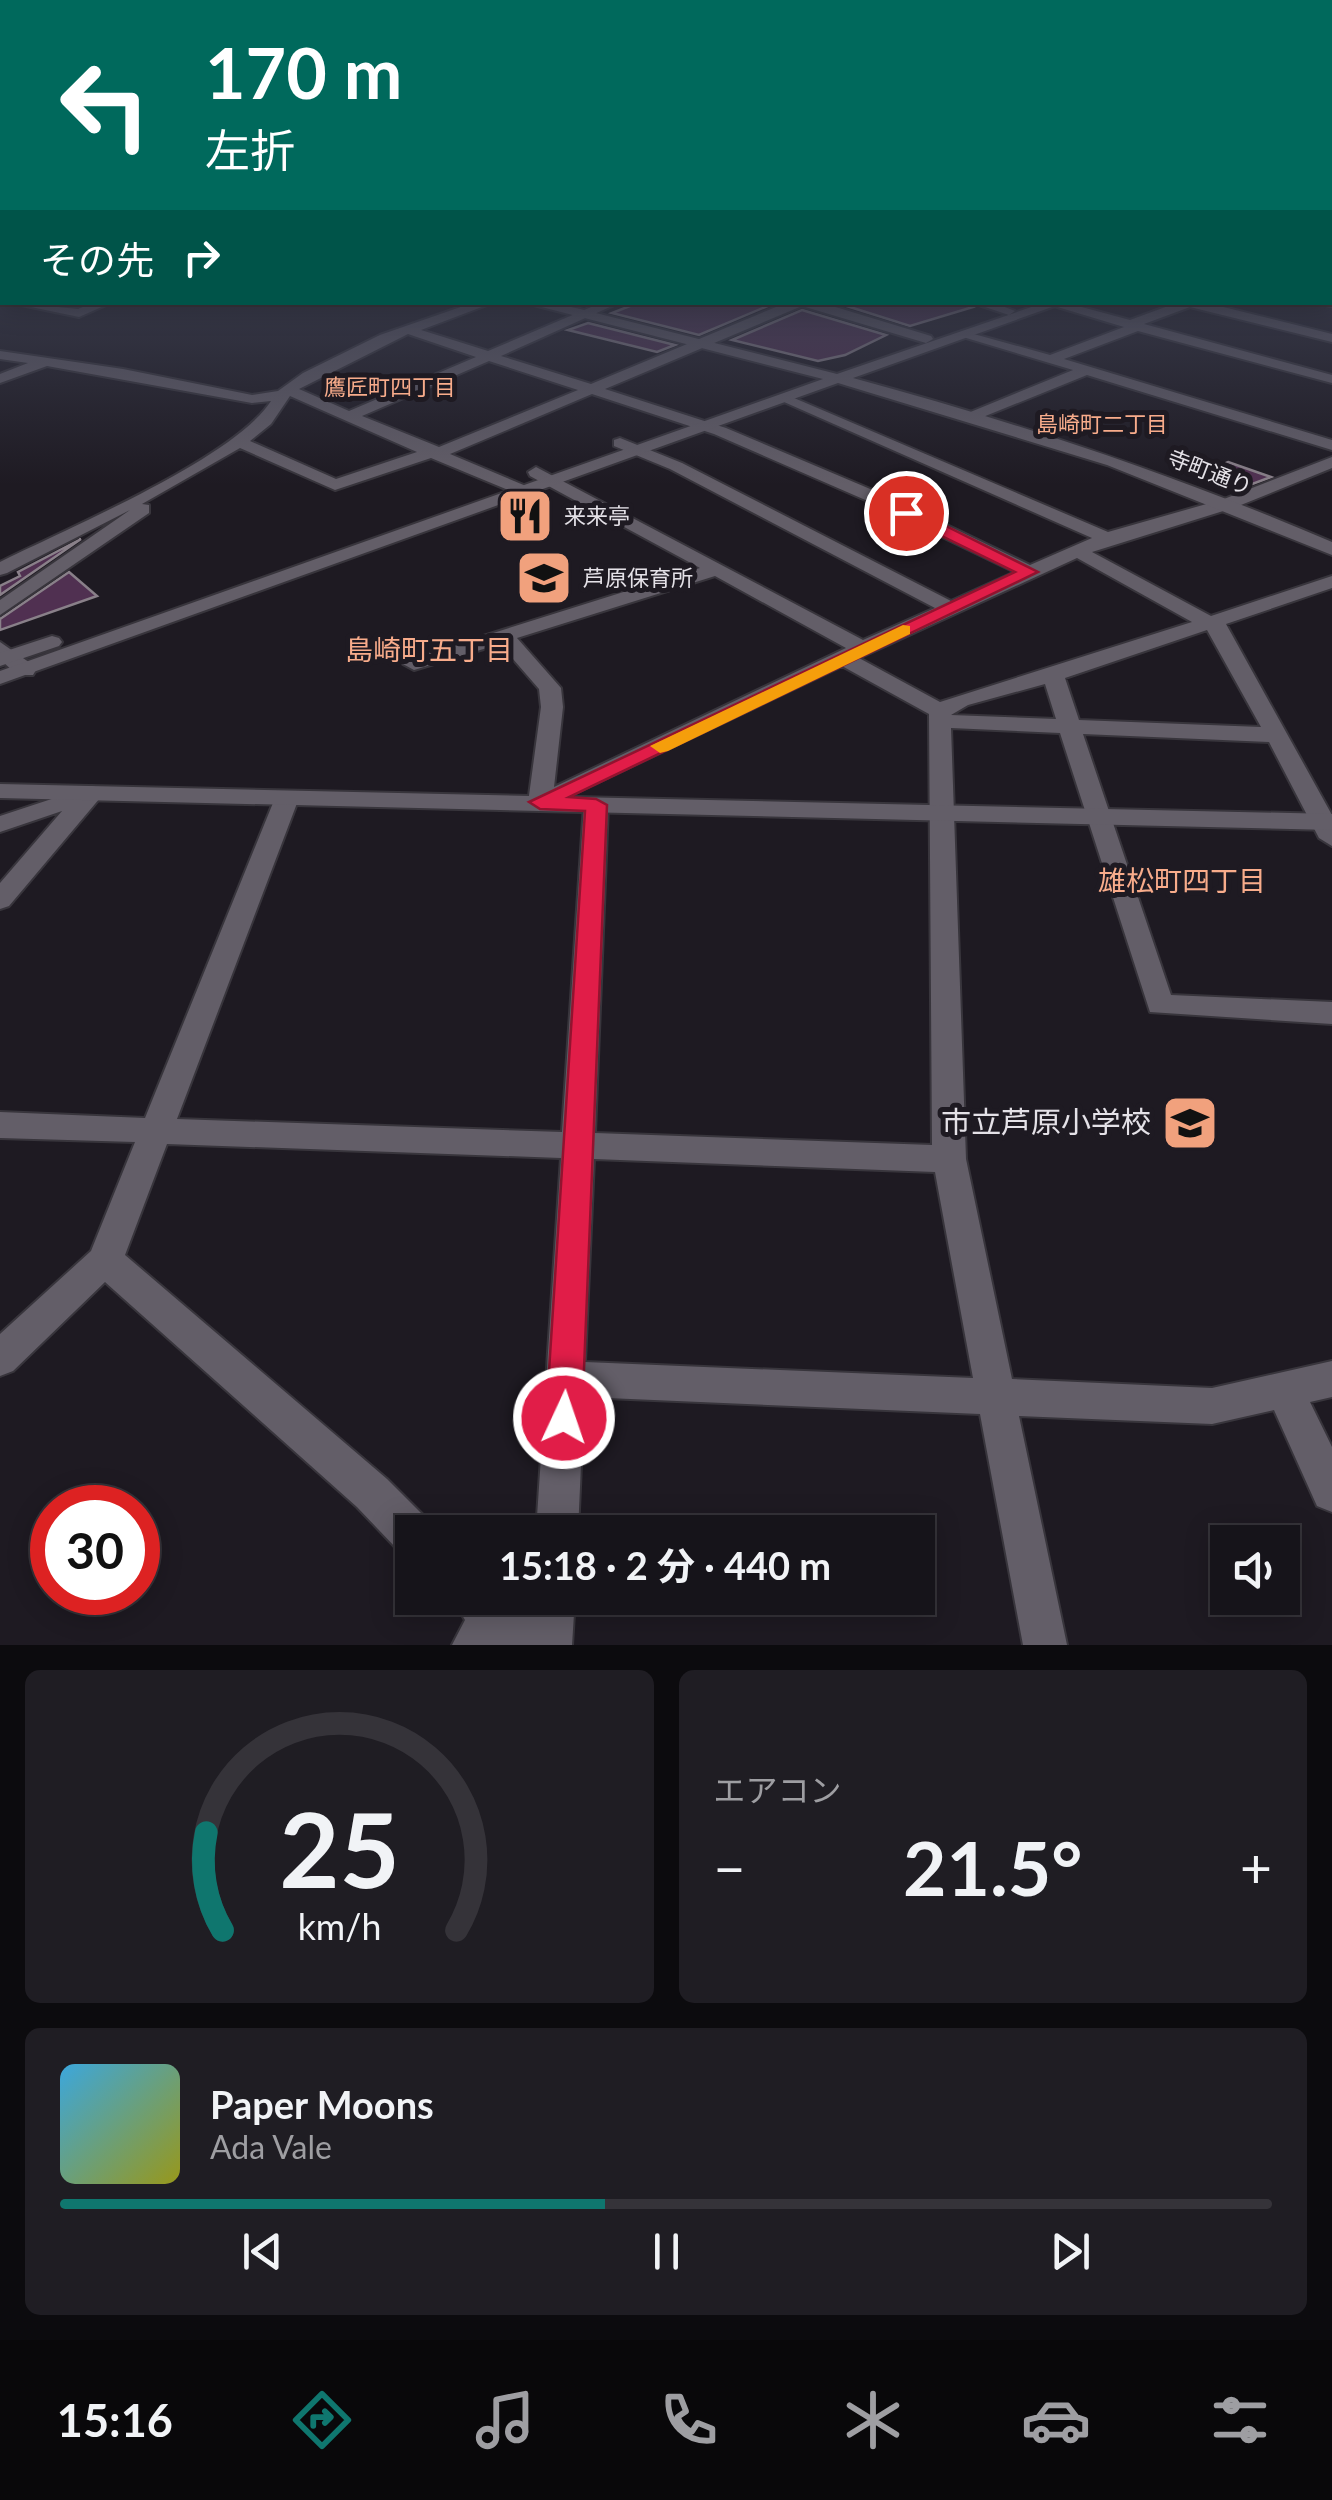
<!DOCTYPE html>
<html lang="ja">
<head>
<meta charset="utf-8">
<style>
  :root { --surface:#16141a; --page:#1f1d23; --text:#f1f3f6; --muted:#9e9ea2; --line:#353339; --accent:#0f766e }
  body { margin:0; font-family:Lato,"Noto Sans JP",sans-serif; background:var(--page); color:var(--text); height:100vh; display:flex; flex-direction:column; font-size:38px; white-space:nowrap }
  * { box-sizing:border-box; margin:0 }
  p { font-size:32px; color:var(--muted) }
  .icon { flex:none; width:55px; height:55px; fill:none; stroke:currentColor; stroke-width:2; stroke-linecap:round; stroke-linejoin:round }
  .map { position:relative; height:1645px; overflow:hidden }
  .panel { display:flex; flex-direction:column; gap:25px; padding:25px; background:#0c0b0e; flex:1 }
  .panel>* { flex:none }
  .guide { position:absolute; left:0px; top:0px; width:1332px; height:305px; box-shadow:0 5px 25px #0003,0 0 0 2px var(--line); background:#00695c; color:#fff; overflow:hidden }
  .fabs { position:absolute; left:1210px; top:1525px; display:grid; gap:20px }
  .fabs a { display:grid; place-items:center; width:90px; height:90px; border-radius:0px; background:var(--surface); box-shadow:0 5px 25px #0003,0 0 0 2px var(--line); font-size:50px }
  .speed { position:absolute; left:30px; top:1485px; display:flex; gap:20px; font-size:50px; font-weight:700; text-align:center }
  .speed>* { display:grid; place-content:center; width:130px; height:130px; border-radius:50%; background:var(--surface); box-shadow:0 5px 25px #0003,0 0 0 2px var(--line); line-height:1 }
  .speed .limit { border:15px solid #d22; background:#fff; color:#111 }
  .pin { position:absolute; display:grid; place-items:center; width:85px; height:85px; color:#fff; margin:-42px; border:5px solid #fff; border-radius:50%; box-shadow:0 2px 10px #0007 }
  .me { position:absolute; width:110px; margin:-55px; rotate:3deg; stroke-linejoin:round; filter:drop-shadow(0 0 8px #0008) }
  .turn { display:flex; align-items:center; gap:35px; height:210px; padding:0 40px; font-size:45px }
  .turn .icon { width:130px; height:130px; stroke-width:2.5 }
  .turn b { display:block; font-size:70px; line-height:85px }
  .then { display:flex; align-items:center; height:95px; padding:0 40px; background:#0003; gap:20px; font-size:38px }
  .big { font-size:75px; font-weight:700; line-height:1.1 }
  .panel .card { flex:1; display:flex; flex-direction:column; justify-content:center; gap:15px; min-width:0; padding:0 35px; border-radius:15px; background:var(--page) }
  .panel .dial { align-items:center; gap:0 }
  .dial svg { height:260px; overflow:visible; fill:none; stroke:var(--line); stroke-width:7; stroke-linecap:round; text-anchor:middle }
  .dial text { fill:var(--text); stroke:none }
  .song { display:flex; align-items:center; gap:30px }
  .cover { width:120px; height:120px; border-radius:15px; background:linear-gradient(135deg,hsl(200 70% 55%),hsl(60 70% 35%)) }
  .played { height:10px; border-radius:5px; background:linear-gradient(90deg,var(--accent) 45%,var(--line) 45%) }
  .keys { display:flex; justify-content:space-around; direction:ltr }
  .heat { display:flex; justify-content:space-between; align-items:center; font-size:55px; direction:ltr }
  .panel .tiles { flex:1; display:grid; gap:25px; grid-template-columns:1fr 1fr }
  .card:last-child { grid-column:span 2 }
  .trip { position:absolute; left:395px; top:1515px; width:540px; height:100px; border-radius:0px; background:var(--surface); box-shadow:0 5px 25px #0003,0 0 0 2px var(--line); font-weight:700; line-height:100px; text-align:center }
  .menu { display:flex; height:160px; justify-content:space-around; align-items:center; background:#09080a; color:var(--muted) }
  .menu .icon { width:70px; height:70px }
  .menu .active { color:var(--accent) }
  .menu b { font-size:45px; color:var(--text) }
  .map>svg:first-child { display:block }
  .building { fill:#503051; stroke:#898089; stroke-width:2.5 }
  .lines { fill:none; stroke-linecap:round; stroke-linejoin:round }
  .minor-casing { stroke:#38353c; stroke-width:4 }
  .tertiary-casing { stroke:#38353c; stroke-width:4 }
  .minor { fill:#635e68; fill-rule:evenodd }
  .tertiary { fill:#635e68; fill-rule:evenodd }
  .route { fill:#e11d48; stroke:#92132f; stroke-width:2.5 }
  .slow { fill:#f59e0b }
  .labels { text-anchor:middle; stroke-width:10; stroke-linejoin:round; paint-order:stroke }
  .far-neighbourhood-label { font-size:22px; fill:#f8ac8b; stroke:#1e1a22 }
  .far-street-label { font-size:22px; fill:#e4e1e7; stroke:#1e1a22 }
  .far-poi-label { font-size:22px; fill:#e4e1e7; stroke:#1e1a22; text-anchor:start }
  .neighbourhood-label { font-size:28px; fill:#f8ac8b; stroke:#1e1a22 }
  .near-poi-label { font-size:30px; fill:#e4e1e7; stroke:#1e1a22; text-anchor:end }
</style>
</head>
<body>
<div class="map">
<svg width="1332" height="1645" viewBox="0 0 1332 1645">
  <rect width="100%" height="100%" fill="#1e1a22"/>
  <!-- building -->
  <path class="building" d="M640,302h137l-78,33 -87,-22z
    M834,302h132l7,5 -63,19z
    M802,310l84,25 -41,20 -27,6 -86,-21z
    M588,323l87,22 -18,7 -89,-22z
    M1228,462l43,15 -32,12 -41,-14z
    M81,539l-81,56v-9l20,-10 -2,-4z
    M69,572l28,24 -97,34v-11z"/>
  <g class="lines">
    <!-- minor casing -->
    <g class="minor-casing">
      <path id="minor" d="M1330,298l2,8 -6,-1 -2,-3h6z
        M7,302l71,7 17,-7h18l-34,15z
        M475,302h20l-74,28 67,21 115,-49h18l-120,54 90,28 197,-82h31l112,34 2,3 -7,4 -124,-37 -197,83 121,39 156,66 148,71 62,-27 -317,-140 12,-3 321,137 116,-33 108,-42v11l-96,39 -144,45 119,64 121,-40v12l-106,36 106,191v31l-13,-8 -50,-96 -186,-8 88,261 161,7v22l-182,-12 -90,-279 -109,-5 15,431 46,220 200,9 120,-27v36l-22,5 22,45v65l-15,-6 -43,-96 -62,14 -193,-8 48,229h-44l-43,-231 -396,-17 -6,135h-42l25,-374 -394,-14 -42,111 262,224 40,40 5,13h-20v23l-15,-6 -40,-42 -252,-225 -92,89 -13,5v-42l91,-83 44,-109 -135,-4v-26l145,6 130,-320 12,-7 12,7 -122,321 385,13 22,-327 12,-7 12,7 -13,328 337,12 -3,-431 -87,-48 -302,144 -12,-7 13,-96 -2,-18 -39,-45 -86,26 -11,-6 4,-4 293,-92 -170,-92 -2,-4 8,-5 327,173 72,-32 -265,-139 -56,-23v-6l6,-2 62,25 269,138 64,-29 -145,-70 -156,-68 -122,-40 -142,60 76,32v8l-6,1 -89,-37 -96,32 -95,-42 -98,56 7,1v8l-149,102v-15l130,-90 -123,63 -7,2v-13c66,-33 235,-104 271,-161l-19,2 -205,-37 -47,17v-9l28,-11 -28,-4v-8l123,18 129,26 26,-4 25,-18 77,-38zM408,334l68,23 -127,54 -50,-22zM489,361l89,29 -139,57 -77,-31zM290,396l127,56 -81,27 -86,-38 21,-17zM1077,558l115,64 -252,80 -81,-44zM715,576l131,72 -292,139 9,-80 -2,-19 -44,-50zM1207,630l54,97 -182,-7 -14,-42zM1045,684l11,35 -105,-4 17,-10zM594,1159l341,13 38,206 -388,-16z
        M970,302h22l23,9 -6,4z
        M1041,302h22l67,18 49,-18h24l129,32v8l-142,-35 -46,17 188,51v8l-194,-52 -74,28 268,81v10l-245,-75 -109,44h-10v-6l105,-43 -110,-33v-6l87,24 74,-28z
        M0,642l33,23 3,5 -3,5h-16l-17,-16z
        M91,786l9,2 3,5 -3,5 -91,108 -9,3v-26l62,-72 -62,21v-16z
        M452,1598h53l25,17 1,-17h44l-3,47h-120l13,-25z"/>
    </g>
    <!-- tertiary casing -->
    <g class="tertiary-casing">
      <path id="tertiary" d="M522,302h27l31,7 257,65 209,-72h20l-213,76c163,44 323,97 479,164v13l-225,-90 -269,-82 -838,301v-13l823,-292z
        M52,636l7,2 3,4 -3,4 -59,20v-13z
        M0,784l1332,30v16l-1332,-32z"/>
    </g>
    <!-- minor -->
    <use href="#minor" class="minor"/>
    <!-- tertiary -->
    <use href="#tertiary" class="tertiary"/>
  </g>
  <!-- sky -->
  <linearGradient id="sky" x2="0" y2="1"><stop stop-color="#100e13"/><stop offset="0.53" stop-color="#3b3e4f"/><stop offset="1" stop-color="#3b3e4f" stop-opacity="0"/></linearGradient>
  <rect width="1332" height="485" fill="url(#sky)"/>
  <!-- route -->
  <path class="route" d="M901,509h11l126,63 -469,225 27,2 11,6 -25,613 -5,11 -13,5 -13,-5 -5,-11 39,-607 -45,-2 -11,-7 486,-230 -114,-56z"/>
  <!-- slow -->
  <path class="slow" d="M903,625l7,1v8l-242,117 -8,2 -10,-7z"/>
  <!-- icons -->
  <defs>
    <g id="restaurant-square" transform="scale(2.875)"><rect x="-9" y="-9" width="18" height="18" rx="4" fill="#f1a17d" stroke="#1e1a22"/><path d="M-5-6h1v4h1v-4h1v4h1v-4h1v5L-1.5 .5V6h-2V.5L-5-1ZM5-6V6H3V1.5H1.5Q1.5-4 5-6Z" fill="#111"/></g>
    <g id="school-square" transform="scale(2.875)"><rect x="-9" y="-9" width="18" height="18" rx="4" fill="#f1a17d" stroke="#1e1a22"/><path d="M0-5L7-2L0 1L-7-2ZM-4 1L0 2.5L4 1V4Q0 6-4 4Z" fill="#111"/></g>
  </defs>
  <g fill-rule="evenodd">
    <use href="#restaurant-square" x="525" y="516"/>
    <use href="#school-square" x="544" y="578"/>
    <use href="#school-square" x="1190" y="1123"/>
  </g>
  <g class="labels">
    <!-- far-neighbourhood labels -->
    <g class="far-neighbourhood-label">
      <text x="390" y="395">鷹匠町四丁目</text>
      <text x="1102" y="432">島崎町二丁目</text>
    </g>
    <!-- far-street labels -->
    <g class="far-street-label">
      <text transform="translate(1210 472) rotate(21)" y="8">寺町通り</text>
    </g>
    <!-- far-poi labels -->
    <g class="far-poi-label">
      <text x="564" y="524">来来亭</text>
      <text x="583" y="586">芦原保育所</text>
    </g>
    <!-- neighbourhood labels -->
    <g class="neighbourhood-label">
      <text x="429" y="660">島崎町五丁目</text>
      <text x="1182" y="891">雄松町四丁目</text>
    </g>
    <!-- near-poi labels -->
    <g class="near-poi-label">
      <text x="1151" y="1133">市立芦原小学校</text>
    </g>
  </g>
</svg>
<div class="fabs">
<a><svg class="icon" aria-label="sound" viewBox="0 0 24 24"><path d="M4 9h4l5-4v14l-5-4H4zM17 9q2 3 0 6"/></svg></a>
</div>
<div class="speed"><div class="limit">30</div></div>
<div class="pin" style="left:906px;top:513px;background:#d93025"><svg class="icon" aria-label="arrive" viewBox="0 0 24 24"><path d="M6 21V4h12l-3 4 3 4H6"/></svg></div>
<svg class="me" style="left:564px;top:1418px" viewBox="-20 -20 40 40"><circle r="17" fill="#e11d48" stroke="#fff" stroke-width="3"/><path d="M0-11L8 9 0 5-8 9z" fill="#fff"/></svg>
<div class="trip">15:18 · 2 分 · 440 m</div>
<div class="guide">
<div class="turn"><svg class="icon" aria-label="left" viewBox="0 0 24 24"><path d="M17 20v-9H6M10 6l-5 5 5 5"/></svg><div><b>170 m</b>左折</div></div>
<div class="then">その先<svg class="icon" aria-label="right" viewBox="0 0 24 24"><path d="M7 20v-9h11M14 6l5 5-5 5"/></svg></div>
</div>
</div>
<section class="panel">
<div class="tiles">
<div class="card dial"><svg viewBox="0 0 100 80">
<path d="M14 69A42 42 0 1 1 86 69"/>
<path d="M14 69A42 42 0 0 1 9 39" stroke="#0f766e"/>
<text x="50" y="56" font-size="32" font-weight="700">25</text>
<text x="50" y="72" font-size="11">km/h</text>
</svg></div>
<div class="card"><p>エアコン</p>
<div class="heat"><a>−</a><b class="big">21.5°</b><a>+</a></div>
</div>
<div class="card">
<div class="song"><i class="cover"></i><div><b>Paper Moons</b><p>Ada Vale</p></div></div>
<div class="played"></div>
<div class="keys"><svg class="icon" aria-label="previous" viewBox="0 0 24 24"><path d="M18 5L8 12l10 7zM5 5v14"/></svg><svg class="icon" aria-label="pause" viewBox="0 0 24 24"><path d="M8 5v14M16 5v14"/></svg><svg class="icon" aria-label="next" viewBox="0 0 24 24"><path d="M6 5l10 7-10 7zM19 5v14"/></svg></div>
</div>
</div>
</section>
<nav class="menu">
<b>15:16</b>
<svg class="icon active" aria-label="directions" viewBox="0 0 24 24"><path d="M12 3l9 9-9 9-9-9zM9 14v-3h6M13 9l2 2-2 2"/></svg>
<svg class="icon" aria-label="music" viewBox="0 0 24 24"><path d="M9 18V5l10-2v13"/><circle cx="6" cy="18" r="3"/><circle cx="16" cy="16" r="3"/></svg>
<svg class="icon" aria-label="phone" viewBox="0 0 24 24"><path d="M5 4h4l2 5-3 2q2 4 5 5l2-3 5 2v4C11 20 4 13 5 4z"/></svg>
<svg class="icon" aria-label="climate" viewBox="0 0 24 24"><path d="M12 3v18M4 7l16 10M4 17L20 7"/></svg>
<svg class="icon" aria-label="car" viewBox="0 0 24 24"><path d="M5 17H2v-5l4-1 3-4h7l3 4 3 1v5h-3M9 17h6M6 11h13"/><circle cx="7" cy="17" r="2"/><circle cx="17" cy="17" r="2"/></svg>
<svg class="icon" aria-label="filters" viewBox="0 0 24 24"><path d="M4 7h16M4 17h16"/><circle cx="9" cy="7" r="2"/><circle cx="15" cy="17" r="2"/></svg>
</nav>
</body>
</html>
